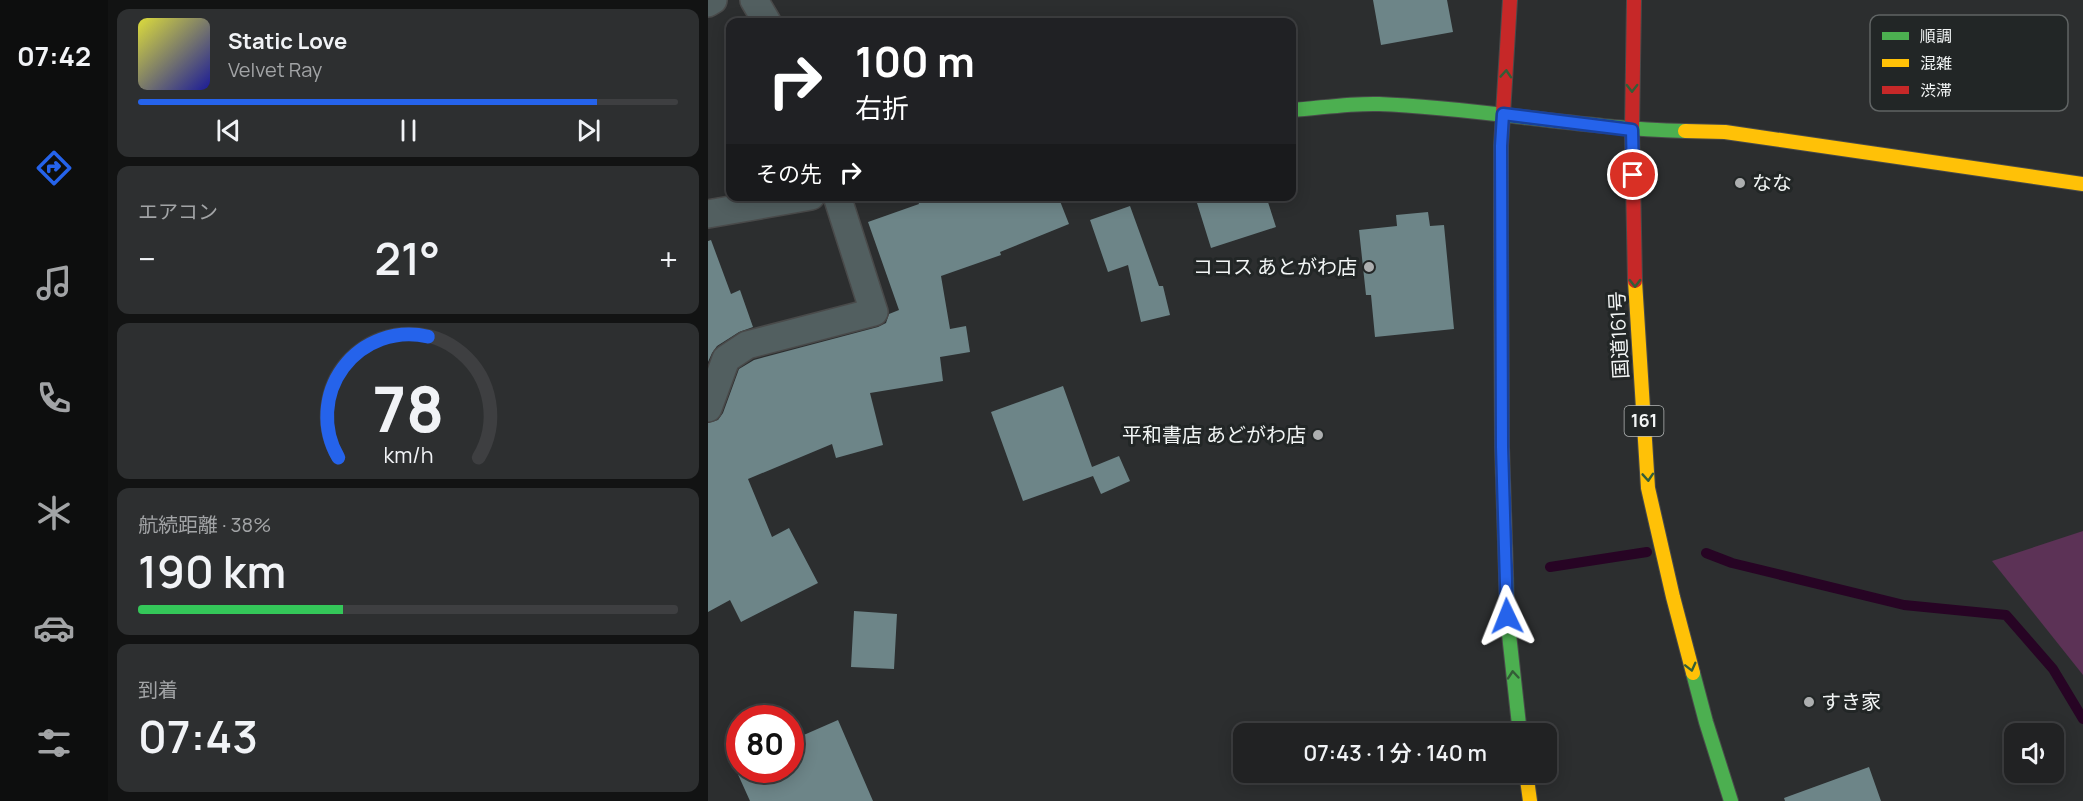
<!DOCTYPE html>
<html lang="ja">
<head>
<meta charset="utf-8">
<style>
  :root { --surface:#212223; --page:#2d2f30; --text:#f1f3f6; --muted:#a2a4a6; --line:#3e3f41; --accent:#2563eb }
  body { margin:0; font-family:Manrope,"Noto Sans JP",sans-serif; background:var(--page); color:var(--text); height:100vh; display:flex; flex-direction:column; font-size:22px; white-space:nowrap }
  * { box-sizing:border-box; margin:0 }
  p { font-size:20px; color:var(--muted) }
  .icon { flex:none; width:33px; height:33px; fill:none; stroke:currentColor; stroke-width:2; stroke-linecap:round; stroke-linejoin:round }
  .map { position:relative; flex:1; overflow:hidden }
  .details { display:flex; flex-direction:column; gap:9px; padding:9px; background:#121313; width:600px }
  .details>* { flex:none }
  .top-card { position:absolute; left:18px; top:18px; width:570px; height:183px; border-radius:12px; box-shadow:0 3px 15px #0003,0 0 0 2px var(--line); background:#202124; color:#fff; overflow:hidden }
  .tools { position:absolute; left:1296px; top:723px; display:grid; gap:12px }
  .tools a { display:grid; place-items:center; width:60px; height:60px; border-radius:12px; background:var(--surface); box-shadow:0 3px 15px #0003,0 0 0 2px var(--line); font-size:30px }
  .speed { position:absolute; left:18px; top:705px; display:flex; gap:12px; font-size:30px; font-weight:700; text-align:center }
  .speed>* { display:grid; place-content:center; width:78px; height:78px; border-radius:50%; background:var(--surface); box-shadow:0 3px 15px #0003,0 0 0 2px var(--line); line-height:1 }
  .speed .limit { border:9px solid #d22; background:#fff; color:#111 }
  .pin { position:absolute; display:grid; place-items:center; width:51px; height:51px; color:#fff; margin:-26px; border:3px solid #fff; border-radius:50%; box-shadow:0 2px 6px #0007 }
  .me { position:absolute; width:66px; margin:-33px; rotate:358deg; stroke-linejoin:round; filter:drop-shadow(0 0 4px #0008) }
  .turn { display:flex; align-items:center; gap:21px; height:126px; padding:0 30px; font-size:27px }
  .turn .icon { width:78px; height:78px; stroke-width:2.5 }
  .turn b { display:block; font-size:42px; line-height:51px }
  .then { display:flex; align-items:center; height:57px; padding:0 30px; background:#0003; gap:12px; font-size:22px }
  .big { font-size:45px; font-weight:600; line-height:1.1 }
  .details .widget { flex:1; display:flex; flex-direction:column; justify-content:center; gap:9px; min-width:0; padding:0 21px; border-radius:12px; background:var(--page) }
  .details .dial { align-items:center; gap:0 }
  .dial svg { height:156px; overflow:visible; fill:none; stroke:var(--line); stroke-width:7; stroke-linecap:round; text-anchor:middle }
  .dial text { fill:var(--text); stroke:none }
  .song { display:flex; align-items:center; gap:18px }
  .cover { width:72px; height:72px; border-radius:9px; background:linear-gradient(135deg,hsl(60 70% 55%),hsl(240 70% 35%)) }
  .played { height:6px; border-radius:3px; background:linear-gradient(90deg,var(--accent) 85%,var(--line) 85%) }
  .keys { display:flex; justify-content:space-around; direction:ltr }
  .heat { display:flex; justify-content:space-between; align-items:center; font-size:33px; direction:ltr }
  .charge { height:9px; border-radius:4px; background:linear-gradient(90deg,#34c759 38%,var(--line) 0) }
  .trip { position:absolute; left:525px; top:723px; width:324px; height:60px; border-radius:12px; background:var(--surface); box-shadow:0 3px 15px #0003,0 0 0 2px var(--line); font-weight:600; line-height:60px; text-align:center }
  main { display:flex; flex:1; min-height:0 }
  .tabs { display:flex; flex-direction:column; width:108px; justify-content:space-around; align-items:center; background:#0d0e0e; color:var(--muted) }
  .tabs .icon { width:42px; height:42px }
  .tabs .on { color:var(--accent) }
  .tabs b { font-size:27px; color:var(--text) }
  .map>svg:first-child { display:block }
  .green { fill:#5c3256 }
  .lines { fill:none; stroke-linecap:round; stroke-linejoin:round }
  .stream { stroke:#270424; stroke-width:10 }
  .building { fill:#6d8588 }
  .street-casing { stroke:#494a4a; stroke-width:30 }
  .fast-casing { stroke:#494a4a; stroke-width:16 }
  .slow-casing { stroke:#494a4a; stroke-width:16 }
  .jam-casing { stroke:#494a4a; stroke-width:16 }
  .street { stroke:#525f60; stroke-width:27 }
  .fast { stroke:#4caf50; stroke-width:14 }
  .slow { stroke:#ffc107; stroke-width:14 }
  .jam { stroke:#c62828; stroke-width:14 }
  .oneway { stroke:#335d37 }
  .route-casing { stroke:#184099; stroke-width:15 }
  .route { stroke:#2563eb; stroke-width:10 }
  .poi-dot { fill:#adafb0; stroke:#222626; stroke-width:2 }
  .labels { text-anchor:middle; stroke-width:6; stroke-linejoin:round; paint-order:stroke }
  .shield { fill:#222626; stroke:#b4b7b7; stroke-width:1.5 }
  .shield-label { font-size:18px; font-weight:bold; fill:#f2f5f5 }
  .poi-label { font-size:20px; fill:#f2f5f5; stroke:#222626; text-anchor:start }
  .street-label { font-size:20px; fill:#f2f5f5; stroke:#222626 }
  .key { fill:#222626; stroke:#606464; stroke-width:1.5 }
  .key-label { font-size:16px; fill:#f2f5f5 }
</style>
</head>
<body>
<main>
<nav class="tabs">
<b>07:42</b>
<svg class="icon on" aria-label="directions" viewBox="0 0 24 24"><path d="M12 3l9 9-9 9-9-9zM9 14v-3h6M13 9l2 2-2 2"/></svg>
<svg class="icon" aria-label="music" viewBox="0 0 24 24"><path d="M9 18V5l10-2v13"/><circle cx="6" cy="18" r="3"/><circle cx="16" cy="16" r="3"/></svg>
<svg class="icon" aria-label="phone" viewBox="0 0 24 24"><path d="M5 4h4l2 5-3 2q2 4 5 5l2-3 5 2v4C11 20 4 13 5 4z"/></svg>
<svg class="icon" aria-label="climate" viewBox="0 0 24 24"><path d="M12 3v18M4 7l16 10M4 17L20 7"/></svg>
<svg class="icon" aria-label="car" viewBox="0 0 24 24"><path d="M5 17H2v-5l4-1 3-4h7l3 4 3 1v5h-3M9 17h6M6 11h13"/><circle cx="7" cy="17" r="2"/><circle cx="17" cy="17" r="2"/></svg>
<svg class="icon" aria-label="filters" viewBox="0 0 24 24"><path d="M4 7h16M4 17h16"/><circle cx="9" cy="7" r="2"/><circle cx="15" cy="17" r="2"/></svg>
</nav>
<section class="details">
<div class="widget">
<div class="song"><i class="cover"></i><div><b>Static Love</b><p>Velvet Ray</p></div></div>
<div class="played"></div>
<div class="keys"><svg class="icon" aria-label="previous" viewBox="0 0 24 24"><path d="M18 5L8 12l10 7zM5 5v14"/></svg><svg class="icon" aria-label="pause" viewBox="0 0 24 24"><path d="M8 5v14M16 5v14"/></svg><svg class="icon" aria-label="next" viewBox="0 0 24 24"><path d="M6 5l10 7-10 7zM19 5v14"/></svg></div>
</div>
<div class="widget"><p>エアコン</p>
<div class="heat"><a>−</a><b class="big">21°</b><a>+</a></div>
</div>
<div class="widget dial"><svg viewBox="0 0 100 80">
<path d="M14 69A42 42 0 1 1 86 69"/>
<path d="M14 69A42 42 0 0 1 60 7" stroke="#2563eb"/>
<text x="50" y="56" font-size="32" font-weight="700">78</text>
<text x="50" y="72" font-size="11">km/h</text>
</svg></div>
<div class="widget"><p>航続距離 · 38%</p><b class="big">190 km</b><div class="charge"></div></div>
<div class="widget"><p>到着</p><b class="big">07:43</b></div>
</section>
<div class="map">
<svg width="1375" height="801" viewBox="0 0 1375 801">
  <rect width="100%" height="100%" fill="#2c2e2f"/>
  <!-- green -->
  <path class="green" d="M1375,531v144l-91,-114z"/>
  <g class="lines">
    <!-- stream -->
    <path class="stream" d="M998,553l26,10 172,42 102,10 47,54 30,50
      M842,567l97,-15"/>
  </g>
  <!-- building -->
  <path class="building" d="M665,0h74l6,32 -72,13z
    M208,196h142l11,28 -69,28 1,3 -60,21 9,53 16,-3 4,26 -30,5 3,24 -73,12 13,52 -47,13 -4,-14 -84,35 24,58 17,-9 29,55 -77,39 -11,-22 -22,12v-189l10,-3 5,-7 16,-44 15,-9 124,-33 8,-4 3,-9 10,-4 -31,-88 51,-18z
    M509,196h49l10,31 -65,21 -14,-45z
    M422,206l29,80h4l7,29 -29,7 -13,-57 -20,7 -18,-52z
    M720,212l2,14 14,-1 10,104 -79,8 -4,-42h-5l-7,-65 38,-4 -1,-11z
    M3,240l20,54 9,-4 13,37 -14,5 -22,14 -5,7 -4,9v-121z
    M355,386l29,81 27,-11 11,25 -29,13 -8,-18 -70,25 -32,-89z
    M146,611l43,3 -3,55 -43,-2z
    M130,720l35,81h-123l-14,-31h54v-29z
    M1161,767l12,34h-96l-1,-3z"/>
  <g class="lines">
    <!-- street casing -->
    <g class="street-casing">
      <path id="street" d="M46,0l13,22
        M0,3l5,-3
        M0,214l103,-18
        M0,408l18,-49 21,-14 127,-33 -37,-116"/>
    </g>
    <!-- fast casing -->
    <g class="fast-casing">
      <path id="fast" d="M584,110c29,-2 58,-7 87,-6 103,4 204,25 306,27
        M798,574l1,42 13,118
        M985,673l13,49 25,79"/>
    </g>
    <!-- slow casing -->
    <g class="slow-casing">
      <path id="slow" d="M977,131l40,1 358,52
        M793,230l1,217 4,127
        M927,281l13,207 25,109 20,76
        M818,772l4,29"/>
    </g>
    <!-- jam casing -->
    <g class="jam-casing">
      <path id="jam" d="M926,0l-2,130 3,151
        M793,230v-84l9,-146"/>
    </g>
    <!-- street -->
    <use href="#street" class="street"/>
    <!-- fast -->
    <use href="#fast" class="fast"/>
    <!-- slow -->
    <use href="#slow" class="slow"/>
    <!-- jam -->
    <use href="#jam" class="jam"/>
  </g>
  <!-- one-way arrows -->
  <defs><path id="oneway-chevron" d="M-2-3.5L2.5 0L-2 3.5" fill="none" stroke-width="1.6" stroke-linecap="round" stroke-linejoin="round" transform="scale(1.5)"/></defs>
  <g class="oneway">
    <use href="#oneway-chevron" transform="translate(798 74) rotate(-86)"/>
    <use href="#oneway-chevron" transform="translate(924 88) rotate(90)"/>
    <use href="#oneway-chevron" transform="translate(927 283) rotate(89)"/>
    <use href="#oneway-chevron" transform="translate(940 477) rotate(86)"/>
    <use href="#oneway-chevron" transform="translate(983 667) rotate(76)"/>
    <use href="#oneway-chevron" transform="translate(805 675) rotate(-95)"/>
  </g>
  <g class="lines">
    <!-- route casing -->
    <g class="route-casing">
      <path id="route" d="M799,616l-5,-169 -1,-301 2,-32 129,16 1,45"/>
    </g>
    <!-- route -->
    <use href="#route" class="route"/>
  </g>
  <!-- markers -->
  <g class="poi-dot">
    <circle cx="1032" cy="183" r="6"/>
    <circle cx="661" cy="267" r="6"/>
    <circle cx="610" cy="435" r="6"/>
    <circle cx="1101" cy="702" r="6"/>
  </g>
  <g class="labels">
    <!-- shield labels -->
    <rect class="shield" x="916.5" y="406" width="39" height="30" rx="4.5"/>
    <g class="shield-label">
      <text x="936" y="427">161</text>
    </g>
    <!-- poi labels -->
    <g class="poi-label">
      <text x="1044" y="190">なな</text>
      <text x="649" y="274" text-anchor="end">ココス あとがわ店</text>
      <text x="598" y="442" text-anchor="end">平和書店 あどがわ店</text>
      <text x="1113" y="709">すき家</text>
    </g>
    <!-- street labels -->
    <g class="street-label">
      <text transform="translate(911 335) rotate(-93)" y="7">国道161号</text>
    </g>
  </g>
  <!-- legend -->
  <rect x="1162" y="15" width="198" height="96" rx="9" class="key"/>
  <rect x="1174" y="32" width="27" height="8" fill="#4caf50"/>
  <rect x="1174" y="59" width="27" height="8" fill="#ffc107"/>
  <rect x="1174" y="86" width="27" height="8" fill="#c62828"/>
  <g class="key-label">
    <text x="1212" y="42">順調</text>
    <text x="1212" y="69">混雑</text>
    <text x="1212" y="96">渋滞</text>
  </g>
</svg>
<div class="tools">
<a><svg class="icon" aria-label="sound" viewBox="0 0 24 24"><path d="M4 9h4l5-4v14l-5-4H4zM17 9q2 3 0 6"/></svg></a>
</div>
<div class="speed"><div class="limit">80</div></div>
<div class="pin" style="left:925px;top:175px;background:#d93025"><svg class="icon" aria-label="arrive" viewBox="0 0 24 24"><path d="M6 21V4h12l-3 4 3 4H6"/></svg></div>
<svg class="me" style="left:799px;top:616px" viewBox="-20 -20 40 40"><path d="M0-17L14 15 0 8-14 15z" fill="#2563eb" stroke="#fff" stroke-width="4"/></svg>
<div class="trip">07:43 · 1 分 · 140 m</div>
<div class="top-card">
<div class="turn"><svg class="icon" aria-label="right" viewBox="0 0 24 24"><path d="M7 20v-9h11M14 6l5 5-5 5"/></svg><div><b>100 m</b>右折</div></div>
<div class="then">その先<svg class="icon" aria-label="right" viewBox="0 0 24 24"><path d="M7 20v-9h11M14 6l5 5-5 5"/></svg></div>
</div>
</div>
</main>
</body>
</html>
